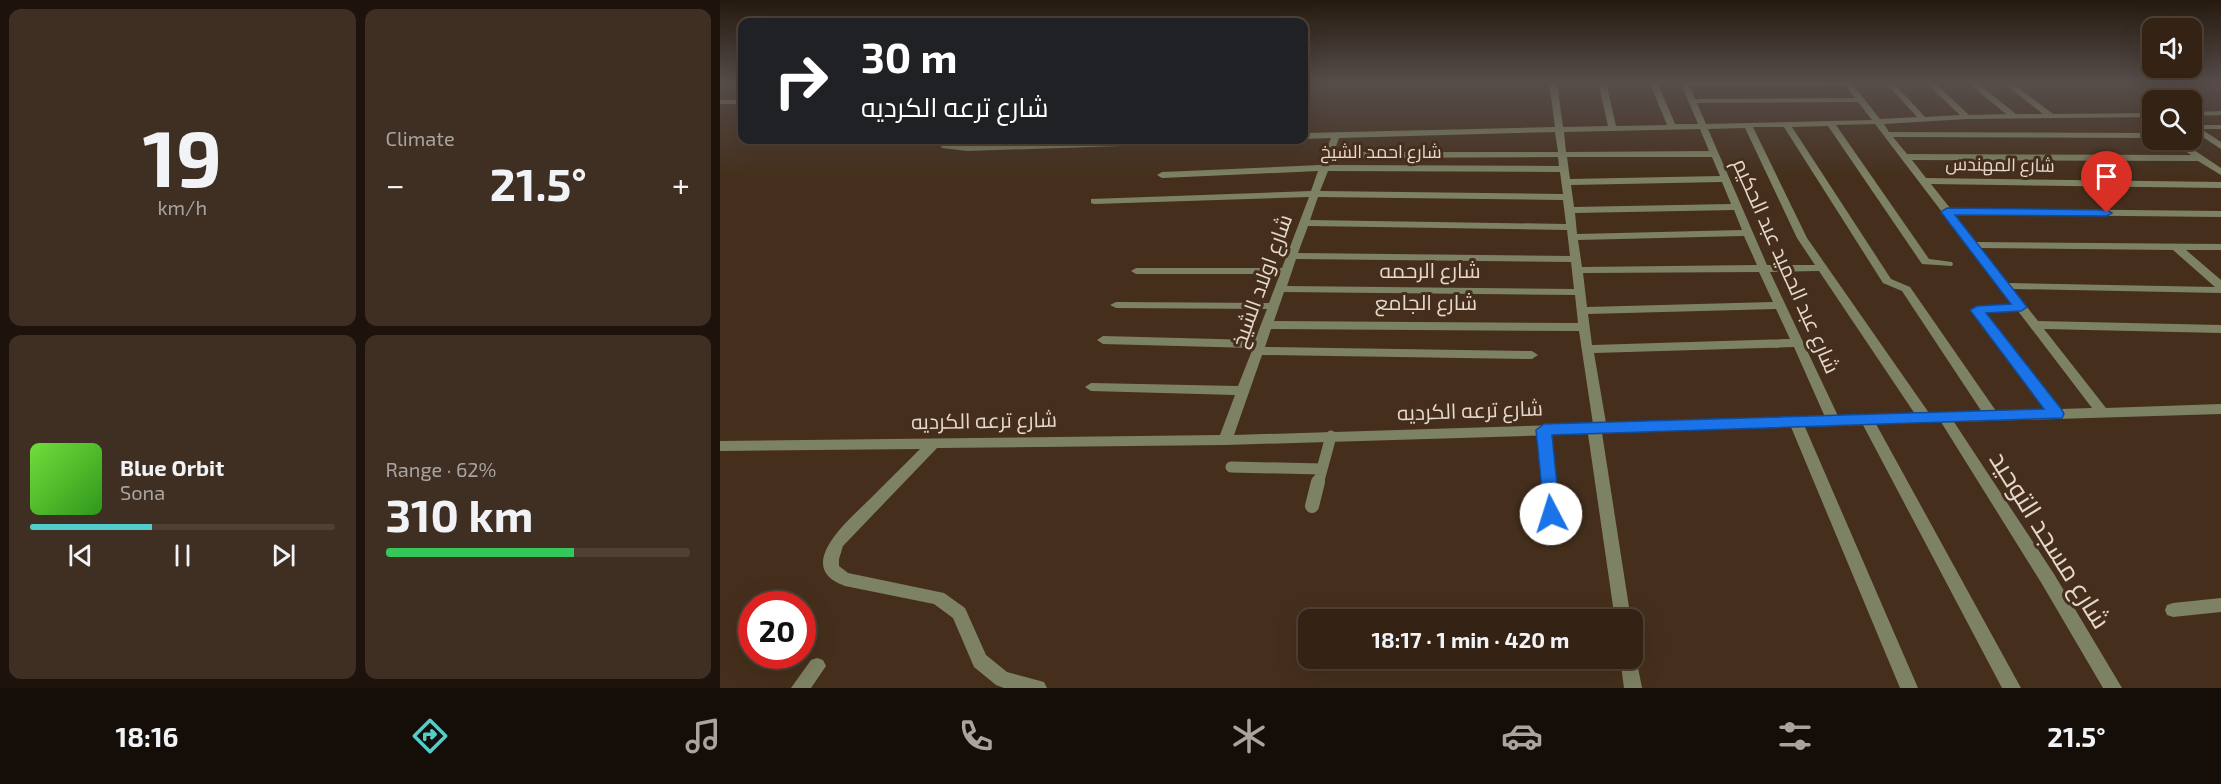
<!DOCTYPE html>
<html lang="en">
<head>
<meta charset="utf-8">
<style>
  :root { --surface:#342315; --page:#3f2f22; --text:#f1f3f6; --muted:#a9a4a0; --line:#4e4034; --accent:#52cdcb }
  body { margin:0; font-family:"Exo 2",Cairo,sans-serif; background:var(--page); color:var(--text); height:100vh; display:flex; flex-direction:column; font-size:22px; white-space:nowrap }
  * { box-sizing:border-box; margin:0 }
  p { font-size:20px; color:var(--muted) }
  .icon { flex:none; width:33px; height:33px; fill:none; stroke:currentColor; stroke-width:2; stroke-linecap:round; stroke-linejoin:round }
  .map { position:relative; flex:1; overflow:hidden }
  .panel { display:flex; flex-direction:column; gap:9px; padding:9px; background:#1d130c; width:720px }
  .panel>* { flex:none }
  .hud { position:absolute; left:18px; top:18px; width:570px; height:126px; border-radius:12px; box-shadow:0 6px 24px #0002,0 0 0 2px var(--line); background:#202124; color:#fff; overflow:hidden }
  .controls { position:absolute; left:1422px; top:18px; display:grid; gap:12px }
  .controls a { display:grid; place-items:center; width:60px; height:60px; border-radius:12px; background:var(--surface); box-shadow:0 6px 24px #0002,0 0 0 2px var(--line); font-size:30px }
  .speed { position:absolute; left:18px; top:591px; display:flex; gap:12px; font-size:30px; font-weight:700; text-align:center }
  .speed>* { display:grid; place-content:center; width:78px; height:78px; border-radius:50%; background:var(--surface); box-shadow:0 6px 24px #0002,0 0 0 2px var(--line); line-height:1 }
  .speed .limit { border:9px solid #d22; background:#fff; color:#111 }
  .pin { position:absolute; display:grid; place-items:center; width:51px; height:51px; color:#fff; margin:-62px -26px; border-radius:50% 50% 50% 0; rotate:-45deg; box-shadow:0 0 6px #0007 }
  .pin .icon { rotate:45deg }
  .me { position:absolute; width:66px; margin:-33px; rotate:355deg; stroke-linejoin:round; filter:drop-shadow(0 0 4px #0008) }
  .turn { display:flex; align-items:center; gap:21px; height:126px; padding:0 24px; font-size:27px }
  .turn .icon { width:78px; height:78px; stroke-width:2.5 }
  .turn b { display:block; font-size:42px; line-height:51px }
  .big { font-size:45px; font-weight:700; line-height:1.1 }
  .panel .tile { flex:1; display:flex; flex-direction:column; justify-content:center; gap:9px; min-width:0; padding:0 21px; border-radius:12px; background:var(--page) }
  .panel .dial { align-items:center; gap:0 }
  .dial b { font-size:78px; line-height:1 }
  .song { display:flex; align-items:center; gap:18px }
  .cover { width:72px; height:72px; border-radius:9px; background:linear-gradient(135deg,hsl(100 70% 55%),hsl(110 70% 35%)) }
  .played { height:6px; border-radius:3px; background:linear-gradient(90deg,var(--accent) 40%,var(--line) 40%) }
  .keys { display:flex; justify-content:space-around; direction:ltr }
  .heat { display:flex; justify-content:space-between; align-items:center; font-size:33px; direction:ltr }
  .charge { height:9px; border-radius:4px; background:linear-gradient(90deg,#34c759 62%,var(--line) 0) }
  .panel .tiles { flex:1; display:grid; gap:9px; grid-template-columns:repeat(2,1fr) }
  .trip { position:absolute; left:578px; top:609px; width:345px; height:60px; border-radius:12px; background:var(--surface); box-shadow:0 6px 24px #0002,0 0 0 2px var(--line); font-weight:700; line-height:60px; text-align:center }
  .tab-bar { display:flex; height:96px; justify-content:space-around; align-items:center; background:#150e08; color:var(--muted) }
  .tab-bar .icon { width:42px; height:42px }
  .tab-bar .selected { color:var(--accent) }
  .tab-bar b { font-size:27px; color:var(--text) }
  main { display:flex; flex:1; min-height:0 }
  .map>svg:first-child { display:block }
  .lines { fill:none; stroke-linecap:round; stroke-linejoin:round }
  .lane-far1 { stroke:#7e8264; stroke-width:11 }
  .lane { stroke:#7e8264; stroke-width:14 }
  .street { fill:#7e8264; fill-rule:evenodd }
  .route { fill:#1a73e8; stroke:#114b97; stroke-width:1.5 }
  .labels { text-anchor:middle; stroke-width:6; stroke-linejoin:round; paint-order:stroke }
  .far-street-label { font-size:18px; fill:#e6d8cc; stroke:#452f1c }
  .street-label { font-size:21px; fill:#e6d8cc; stroke:#452f1c }
  .near-street-label { font-size:26px; fill:#e6d8cc; stroke:#452f1c }
</style>
</head>
<body>
<main>
<section class="panel">
<div class="tiles">
<div class="tile dial"><b>19</b><p>km/h</p></div>
<div class="tile"><p>Climate</p>
<div class="heat"><a>−</a><b class="big">21.5°</b><a>+</a></div>
</div>
<div class="tile">
<div class="song"><i class="cover"></i><div><b>Blue Orbit</b><p>Sona</p></div></div>
<div class="played"></div>
<div class="keys"><svg class="icon" aria-label="previous" viewBox="0 0 24 24"><path d="M18 5L8 12l10 7zM5 5v14"/></svg><svg class="icon" aria-label="pause" viewBox="0 0 24 24"><path d="M8 5v14M16 5v14"/></svg><svg class="icon" aria-label="next" viewBox="0 0 24 24"><path d="M6 5l10 7-10 7zM19 5v14"/></svg></div>
</div>
<div class="tile"><p>Range · 62%</p><b class="big">310 km</b><div class="charge"></div></div>
</div>
</section>
<div class="map">
<svg width="1501" height="688" viewBox="0 0 1501 688">
  <rect width="100%" height="100%" fill="#452f1c"/>
  <g class="lines">
    <!-- lane-far1 -->
    <path class="lane-far1" d="M824,430l4,54
      M511,467l91,2
      M598,484l13,-48"/>
    <!-- lane -->
    <path class="lane" d="M828,482l3,32
      M592,506l6,-24"/>
    <!-- street -->
    <path class="street" d="M829,81h8l6,46 45,-1 -10,-45h8l10,45 51,-1 -18,-44h8l18,43h23l-18,-43h170l30,38 37,-2 -33,-36h8l33,36 35,-2 -36,-34h9l36,34 37,-1 -40,-33h9l41,33h27l-42,-33h9l43,33 99,-1v4l-185,2 -83,5 5,8 263,1v5l-259,-1 14,17 284,1 -21,-15h9l42,28v7l-23,-14 -286,-1 14,18 295,4v6l-290,-4 19,24 271,3v6l-267,-3 22,28 245,2v6h-35l35,30v13l-208,-4 25,32 183,4v8l-177,-4 62,79 115,-4v10l-267,8 100,152 68,114h-19l-61,-104 -101,-162 -65,2 145,264h-19l-139,-263 -58,2 113,261h-18l-109,-261 -189,6 29,187h-16l-27,-186 -363,11 -288,3 -94,98 -4,13v7l9,7 96,20 21,15 21,47 21,17 37,10 3,6h-43l-8,-3 -22,-18 -21,-49 -19,-14 -89,-18c-54,-19 6,-68 26,-88 16,-16 33,-33 49,-49l-200,2v-10l500,-6 15,-40 -144,-4 -6,-4 6,-4 147,3 15,-38 -150,-4 -6,-4 6,-4 152,4 12,-31 -151,-1 -6,-3 6,-3 153,1 11,-29h-144l-5,-3 5,-3h146l27,-71 -215,7 -3,-1v-4l220,-8 7,-20 -156,7 -5,-3 5,-3 158,-7 11,-27 -27,1v-6l251,-6zM1125,85l10,13 -160,1 -5,-13zM1138,102l14,18 -166,4 -9,-21zM1155,124l137,180 -35,2 -6,3 75,101 -50,1 -86,-124 -19,-8 -99,-152 36,-1 94,138 30,2 1,-2 -1,-2 -23,-3 -93,-134zM1033,127h31l99,156 19,8 80,121 -53,1 -122,-175zM1025,128l52,110 18,27h-48l-59,-136zM980,129l9,22 -143,1 -2,-20zM835,132l3,20h-224l5,-14zM838,157l1,9 -230,-1 3,-7zM847,157h145l8,19 -150,3zM608,171l232,1 3,22 -243,-3zM1002,182l9,22 -157,3 -3,-22zM598,197l245,3 3,24 -256,-4zM1014,210l8,20 -165,4 -2,-21zM588,226l259,4 3,26 -272,-3zM1024,236l13,29 -175,2 -4,-27zM1261,248l192,2 42,37 -207,-4zM576,259l275,3 3,27 -287,-3zM1099,271l96,143 -77,2 -68,-144zM1039,272l14,30 -186,5 -4,-34zM564,292l291,3 3,28 -304,-2zM1056,309l14,30 -198,6 -4,-31zM1298,311l74,97 -32,1 -75,-97zM551,329l308,2 14,93 -359,11 28,-80 270,4 6,-4 -6,-4 -267,-4zM1074,347l31,70 -219,6 -12,-70z
      M0,100h22v4h-22z
      M584,101l5,2 -2,6h-3z
      M1501,111v4l-29,1v-4z
      M1472,125h29v4h-20l20,13v7l-29,-19z
      M217,140h8l3,4 19,1 183,-5h67l-4,3 -246,8 -25,-3z
      M1501,598v14l-48,5 -6,-2 -2,-5 2,-5 6,-2z
      M912,651l3,1 7,36h-18l-4,-30h12z
      M97,658l6,2 3,6 -15,22h-20l20,-28z"/>
  </g>
  <!-- sky -->
  <linearGradient id="sky" x2="0" y2="1"><stop stop-color="#261a0f"/><stop offset="0.46" stop-color="#564d4b"/><stop offset="1" stop-color="#564d4b" stop-opacity="0"/></linearGradient>
  <rect width="1501" height="178" fill="url(#sky)"/>
  <!-- route -->
  <path class="route" d="M1227,208l160,2 5,3 -5,3 -152,-1 72,92 -6,4 -35,2 76,97 2,4 -2,4 -510,17 8,79 -3,5h-12l-9,-89 8,-6 500,-15 -74,-99 7,-4 34,-2 -70,-92z"/>
  <g class="labels">
    <!-- far-street labels -->
    <g class="far-street-label">
      <text x="661" y="158">شارع احمد الشيخ</text>
      <text transform="translate(1280 165) rotate(1)" y="6">شارع المهندس</text>
    </g>
    <!-- street labels -->
    <g class="street-label">
      <text transform="translate(1066 266) rotate(66)" y="7">شارع عبد الحميد عبد الحكيم</text>
      <text x="710" y="278">شارع الرحمه</text>
      <text transform="translate(542 281) rotate(-70)" y="7">شارع اولاد الشيخ</text>
      <text x="706" y="310">شارع الجامع</text>
      <text transform="translate(750 411) rotate(-2)" y="7">شارع ترعه الكرديه</text>
      <text transform="translate(264 421) rotate(-1)" y="7">شارع ترعه الكرديه</text>
    </g>
    <!-- near-street labels -->
    <g class="near-street-label">
      <text transform="translate(1330 540) rotate(58)" y="9">شارع مسجد التوحيد</text>
    </g>
  </g>
</svg>
<div class="controls">
<a><svg class="icon" aria-label="sound" viewBox="0 0 24 24"><path d="M4 9h4l5-4v14l-5-4H4zM17 9q2 3 0 6"/></svg></a>
<a><svg class="icon" aria-label="search" viewBox="0 0 24 24"><circle cx="10" cy="10" r="6"/><path d="M15 15l6 6"/></svg></a>
</div>
<div class="speed"><div class="limit">20</div></div>
<div class="pin" style="left:1387px;top:213px;background:#d93025"><svg class="icon" aria-label="arrive" viewBox="0 0 24 24"><path d="M6 21V4h12l-3 4 3 4H6"/></svg></div>
<svg class="me" style="left:831px;top:514px" viewBox="-20 -20 40 40"><circle r="19" fill="#fff"/><path d="M0-13L10 11 0 6-10 11z" fill="#1a73e8"/></svg>
<div class="trip">18:17 · 1 min · 420 m</div>
<div class="hud">
<div class="turn"><svg class="icon" aria-label="right" viewBox="0 0 24 24"><path d="M7 20v-9h11M14 6l5 5-5 5"/></svg><div><b>30 m</b>شارع ترعه الكرديه</div></div>
</div>
</div>
</main>
<nav class="tab-bar">
<b>18:16</b>
<svg class="icon selected" aria-label="directions" viewBox="0 0 24 24"><path d="M12 3l9 9-9 9-9-9zM9 14v-3h6M13 9l2 2-2 2"/></svg>
<svg class="icon" aria-label="music" viewBox="0 0 24 24"><path d="M9 18V5l10-2v13"/><circle cx="6" cy="18" r="3"/><circle cx="16" cy="16" r="3"/></svg>
<svg class="icon" aria-label="phone" viewBox="0 0 24 24"><path d="M5 4h4l2 5-3 2q2 4 5 5l2-3 5 2v4C11 20 4 13 5 4z"/></svg>
<svg class="icon" aria-label="climate" viewBox="0 0 24 24"><path d="M12 3v18M4 7l16 10M4 17L20 7"/></svg>
<svg class="icon" aria-label="car" viewBox="0 0 24 24"><path d="M5 17H2v-5l4-1 3-4h7l3 4 3 1v5h-3M9 17h6M6 11h13"/><circle cx="7" cy="17" r="2"/><circle cx="17" cy="17" r="2"/></svg>
<svg class="icon" aria-label="filters" viewBox="0 0 24 24"><path d="M4 7h16M4 17h16"/><circle cx="9" cy="7" r="2"/><circle cx="15" cy="17" r="2"/></svg>
<b>21.5°</b>
</nav>
</body>
</html>
